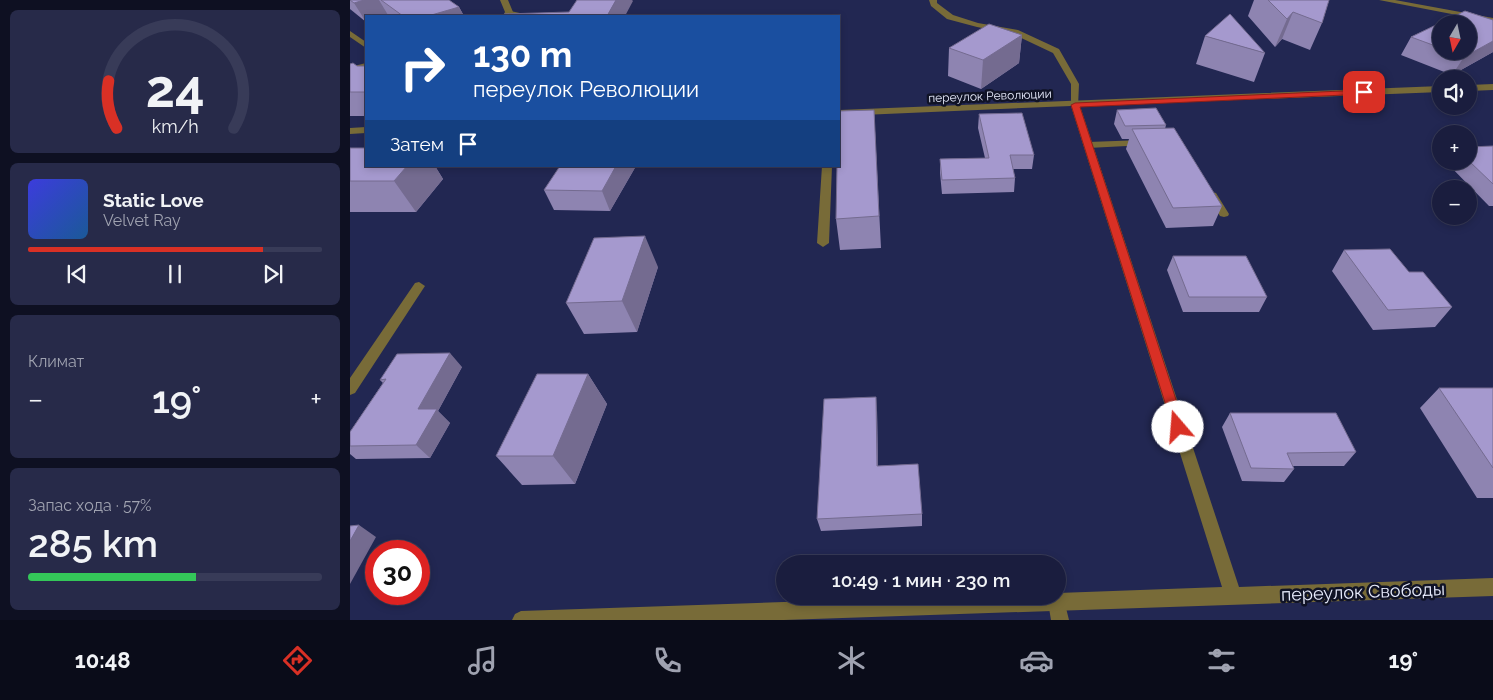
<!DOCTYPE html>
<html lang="ru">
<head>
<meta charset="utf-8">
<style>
  :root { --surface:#1a1d3e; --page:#272a49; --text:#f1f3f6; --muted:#9fa2b0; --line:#383b58; --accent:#d93025 }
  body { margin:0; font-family:Raleway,sans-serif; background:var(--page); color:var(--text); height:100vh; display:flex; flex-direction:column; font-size:19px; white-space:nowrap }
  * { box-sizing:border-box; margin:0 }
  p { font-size:16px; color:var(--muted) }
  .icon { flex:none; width:28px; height:28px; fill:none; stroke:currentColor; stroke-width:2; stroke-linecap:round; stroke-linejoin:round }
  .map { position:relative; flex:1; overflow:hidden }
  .sheet { display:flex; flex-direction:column; gap:10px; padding:10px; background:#0e1022; width:350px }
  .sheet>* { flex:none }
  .top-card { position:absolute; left:15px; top:15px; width:475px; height:152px; border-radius:0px; box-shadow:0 2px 8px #0003,0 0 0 1px var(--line); background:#1a4fa0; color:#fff; overflow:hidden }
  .needle { width:32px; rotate:189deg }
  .fabs { position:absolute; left:1082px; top:15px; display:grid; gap:10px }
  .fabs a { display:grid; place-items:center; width:45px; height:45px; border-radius:50%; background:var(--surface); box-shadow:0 2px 8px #0003,0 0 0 1px var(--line); font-size:25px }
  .speed { position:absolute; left:15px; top:540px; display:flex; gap:10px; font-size:25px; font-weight:700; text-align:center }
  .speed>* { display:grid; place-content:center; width:65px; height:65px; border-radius:50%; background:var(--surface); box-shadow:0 2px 8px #0003,0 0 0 1px var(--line); line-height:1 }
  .speed .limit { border:8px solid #d22; background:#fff; color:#111 }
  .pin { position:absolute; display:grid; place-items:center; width:42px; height:42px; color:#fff; margin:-21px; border-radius:10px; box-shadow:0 2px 8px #0006 }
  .me { position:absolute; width:55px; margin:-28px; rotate:342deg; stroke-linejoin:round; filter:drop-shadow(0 0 4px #0008) }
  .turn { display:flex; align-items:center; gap:18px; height:105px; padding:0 25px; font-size:22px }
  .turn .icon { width:65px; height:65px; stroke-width:2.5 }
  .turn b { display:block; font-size:35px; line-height:42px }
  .then { display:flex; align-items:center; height:48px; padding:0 25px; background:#0003; gap:10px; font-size:19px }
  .big { font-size:38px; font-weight:600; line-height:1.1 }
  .sheet .widget { flex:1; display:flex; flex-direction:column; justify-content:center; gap:8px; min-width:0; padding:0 18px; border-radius:8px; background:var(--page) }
  .sheet .dial { align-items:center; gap:0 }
  .dial svg { height:130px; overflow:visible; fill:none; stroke:var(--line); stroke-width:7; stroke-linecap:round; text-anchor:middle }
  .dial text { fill:var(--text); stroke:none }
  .song { display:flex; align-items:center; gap:15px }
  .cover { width:60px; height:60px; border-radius:8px; background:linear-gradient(135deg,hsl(240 70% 55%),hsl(210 70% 35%)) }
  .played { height:5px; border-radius:2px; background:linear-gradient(90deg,var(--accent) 80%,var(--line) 80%) }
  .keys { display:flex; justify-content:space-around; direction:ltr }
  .heat { display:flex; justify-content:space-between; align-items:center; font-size:28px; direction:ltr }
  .charge { height:8px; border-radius:4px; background:linear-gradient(90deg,#34c759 57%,var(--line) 0) }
  .trip { position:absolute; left:426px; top:555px; width:290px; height:50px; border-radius:25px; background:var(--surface); box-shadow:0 2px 8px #0003,0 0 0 1px var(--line); font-weight:600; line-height:50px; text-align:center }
  .menu { display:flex; height:80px; justify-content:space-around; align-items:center; background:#0a0c19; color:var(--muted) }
  .menu .icon { width:35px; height:35px }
  .menu .selected { color:var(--accent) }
  .menu b { font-size:22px; color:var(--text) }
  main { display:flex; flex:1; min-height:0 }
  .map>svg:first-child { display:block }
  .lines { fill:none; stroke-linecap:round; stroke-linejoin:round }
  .lane { fill:#786b38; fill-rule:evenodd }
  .street { fill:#786b38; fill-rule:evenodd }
  .wall { fill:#8e84b1; fill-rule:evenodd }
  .shaded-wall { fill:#746b90 }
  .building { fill:#a599ce; stroke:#746b90 }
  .route { fill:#d93025; stroke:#8d1f18 }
  .labels { text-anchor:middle; stroke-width:5; stroke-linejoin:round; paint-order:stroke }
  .far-street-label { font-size:12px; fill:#e8ecfd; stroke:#101326 }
  .near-street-label { font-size:18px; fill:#e8ecfd; stroke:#101326 }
</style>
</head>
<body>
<main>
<section class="sheet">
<div class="widget dial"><svg viewBox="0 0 100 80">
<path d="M14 69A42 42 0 1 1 86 69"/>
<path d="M14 69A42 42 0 0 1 9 40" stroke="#d93025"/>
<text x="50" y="56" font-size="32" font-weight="700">24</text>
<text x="50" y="72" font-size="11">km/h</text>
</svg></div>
<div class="widget">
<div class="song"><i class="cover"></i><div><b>Static Love</b><p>Velvet Ray</p></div></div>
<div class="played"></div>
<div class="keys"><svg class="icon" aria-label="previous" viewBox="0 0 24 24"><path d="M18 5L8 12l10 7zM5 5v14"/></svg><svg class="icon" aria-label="pause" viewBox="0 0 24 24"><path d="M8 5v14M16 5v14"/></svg><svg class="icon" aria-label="next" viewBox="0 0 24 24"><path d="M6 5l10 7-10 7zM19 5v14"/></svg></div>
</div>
<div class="widget"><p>Климат</p>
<div class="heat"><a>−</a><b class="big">19°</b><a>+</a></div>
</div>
<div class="widget"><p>Запас хода · 57%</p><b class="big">285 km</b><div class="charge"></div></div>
</section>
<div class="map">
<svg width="1143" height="620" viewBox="0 0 1143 620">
  <rect width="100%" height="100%" fill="#222752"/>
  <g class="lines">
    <!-- lane -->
    <path class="lane" d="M579,0h8v3l16,12 25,8 40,7 41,19 20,35 -1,23h-6l-1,-2v-21l-18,-31 -40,-19 -36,-7 -30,-8 -16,-13z
      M156,10l28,6 -25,-2h-3z
      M0,31l16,11v6l-16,-11z
      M16,63v5l-16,4v-5z
      M793,140l3,1v4l-58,3 -5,-3 5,-3z
      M472,166h10l-3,77 -6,4 -6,-4z
      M862,192l4,1 13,21 -1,2 -4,1 -4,-1 -13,-21z
      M708,593l5,3 6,24h-18l-3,-18 3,-6h7z"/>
    <!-- street -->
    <path class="street" d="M150,0h8l5,12 -3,4h-7l2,-4z
      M1029,0h16l98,18v4z
      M1143,84v6l-24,1v-6z
      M1091,86v6l-361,14 159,481 254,-9v18l-709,24h-272l3,-6 6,-3 438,-15h99v-3l164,-6 -151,-481 -232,10v-6z
      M16,127v6l-16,1v-6z
      M69,282l6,4 -2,3 -68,104 -5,2v-17l65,-95z"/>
  </g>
  <!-- wall -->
  <path class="wall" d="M0,0h99l10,7 5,9h-75l-1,-1 -22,7 -16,-13z
    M904,0h75l-7,23 -12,27 -28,-11 -7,8 -27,-31z
    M1115,11l28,9v32l-41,23 -51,-20 10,-18zM1091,24h28v27h-28z
    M672,35l-3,28 -38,26 -33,-13 1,-28z
    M855,36l60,17 -11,29 -58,-18z
    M0,64l7,2h9v50h-16z
    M524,110l7,138 -41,2 -4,-31z
    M767,110l49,15 -1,4 57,77 -9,20 -47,2 -40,-79 3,-10h-7l-8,-15z
    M629,114l55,41 -2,14h-19l2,9 -1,14 -72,2 -2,-21v-14l45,-1 -7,-30z
    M1143,146v60h-4l-44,-45h24v-14z
    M0,148l16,18h69l8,13 -27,33h-66z
    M286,166l-26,45 -56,-1 -10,-20z
    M994,250l65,22 43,35 -17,20 -62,3 -41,-59z
    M823,256l94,41 -8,15h-76l-16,-42z
    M308,267l-21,65 -53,2 -18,-31z
    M112,367l-24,44 12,12 -20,35 -74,1 -6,-5v-22l33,-49 -3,-3z
    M238,374l19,30 -32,80 -53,1 -26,-29z
    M1089,388h54v110h-16l-57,-90z
    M527,410l1,56 44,48v12l-101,5 -4,-12z
    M880,413l126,39 -12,14h-51l1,3 -10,13 -42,-1 -20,-54z"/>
  <!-- shaded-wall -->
  <path class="shaded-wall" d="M14,0h15l9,15 -4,1h-18v6l-12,-19z
    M266,0h16l1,1 -8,15h-18z
    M109,7l5,9h-36z
    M943,12l-11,27 -7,8 12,-28z
    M672,35l-3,28 -38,26 2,-29z
    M1143,41v11l-41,23 12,-18z
    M57,166h28l8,13 -27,33 -22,-31z
    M266,166h20l-26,45 -8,-20z
    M295,236l13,31 -21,65 -15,-31z
    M100,353l12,14 -24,44 12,12 -20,35 -14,-13 2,-36z
    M238,374l19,30 -32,80 -22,-28z
    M526,397l1,13 1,69 -1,-13z
    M9,525l17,12 -26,47v-43z"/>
  <!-- building -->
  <path class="building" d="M0,0h14l-10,3z
    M31,0h68l10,7 -31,9h-25z
    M227,0h39l-9,16h-105l2,-2 65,-2z
    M918,0h61l-7,23 -29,-11 -6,7z
    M1115,11l28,9v21l-29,16 -15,-6h20v-27h-28v24l-30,-11z
    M880,14l35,39 -60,-17z
    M639,24l33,11 -39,25 -34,-12z
    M3,63l4,3h9v26h-16v-28z
    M806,108l10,17 -41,1 -8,-16z
    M524,110l5,106 -43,3 1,-53h2v-55z
    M672,113l12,42h-24l5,23 -73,2 -2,-21 49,-1 -10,-44z
    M824,128l48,78 -49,2 -41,-79z
    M1143,146v38l-24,-23v-14z
    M0,148h16v18h41l-13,15h-44z
    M210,166h56l-14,25 -58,-1z
    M295,236l-23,65 -56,2 28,-65z
    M1040,249l19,23h14l29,35 -64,3 -44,-60z
    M823,256h73l21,41h-78z
    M100,353l-32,56h19l-21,36 -66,1v-14l36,-53 -6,1 17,-26z
    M187,374h51l-35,82h-57z
    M1089,388h54v80z
    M526,397l1,69 41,-2 4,50 -105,5 7,-120z
    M880,413h106l20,39 -69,1 7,16 -43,-1z
    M9,525l-9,16v-15z"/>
  <!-- route -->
  <path class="route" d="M1014,90l3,1v3l-287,13 105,320 -2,4 -5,2 -4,-2 -103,-326 4,-2z"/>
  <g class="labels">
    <!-- far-street labels -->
    <g class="far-street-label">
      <text transform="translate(640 96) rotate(-2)" y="4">переулок Революции</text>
    </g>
    <!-- near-street labels -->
    <g class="near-street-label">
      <text transform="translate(1013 592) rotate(-2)" y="6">переулок Свободы</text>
    </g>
  </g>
</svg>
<div class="fabs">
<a><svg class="needle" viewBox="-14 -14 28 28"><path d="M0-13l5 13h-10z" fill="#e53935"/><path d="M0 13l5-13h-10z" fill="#9fa2b0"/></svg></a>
<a><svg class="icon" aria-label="sound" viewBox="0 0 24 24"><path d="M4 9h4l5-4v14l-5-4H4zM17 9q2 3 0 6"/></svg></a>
<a>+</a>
<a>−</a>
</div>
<div class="speed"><div class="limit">30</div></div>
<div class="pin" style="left:1014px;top:92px;background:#d93025"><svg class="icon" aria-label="arrive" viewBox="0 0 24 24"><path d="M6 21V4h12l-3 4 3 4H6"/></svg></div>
<svg class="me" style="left:828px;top:427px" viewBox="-20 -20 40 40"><circle r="19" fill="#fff"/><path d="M0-13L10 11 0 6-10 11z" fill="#d93025"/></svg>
<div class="trip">10:49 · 1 мин · 230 m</div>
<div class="top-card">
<div class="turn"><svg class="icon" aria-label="right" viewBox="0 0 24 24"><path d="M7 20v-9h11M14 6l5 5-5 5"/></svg><div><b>130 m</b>переулок Революции</div></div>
<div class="then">Затем<svg class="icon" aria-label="arrive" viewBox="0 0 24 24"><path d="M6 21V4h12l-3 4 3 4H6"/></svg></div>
</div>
</div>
</main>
<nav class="menu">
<b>10:48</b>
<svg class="icon selected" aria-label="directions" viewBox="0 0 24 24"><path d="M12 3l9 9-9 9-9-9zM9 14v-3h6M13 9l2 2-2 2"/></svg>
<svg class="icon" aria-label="music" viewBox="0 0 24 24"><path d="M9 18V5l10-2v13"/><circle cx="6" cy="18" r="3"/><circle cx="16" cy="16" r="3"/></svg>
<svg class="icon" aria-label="phone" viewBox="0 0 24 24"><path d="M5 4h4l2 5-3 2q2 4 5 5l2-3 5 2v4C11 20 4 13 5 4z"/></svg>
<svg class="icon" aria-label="climate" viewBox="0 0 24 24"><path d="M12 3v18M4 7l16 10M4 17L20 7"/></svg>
<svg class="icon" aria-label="car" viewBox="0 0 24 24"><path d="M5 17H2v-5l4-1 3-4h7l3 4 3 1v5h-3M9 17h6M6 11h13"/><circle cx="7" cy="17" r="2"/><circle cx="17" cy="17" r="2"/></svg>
<svg class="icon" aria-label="filters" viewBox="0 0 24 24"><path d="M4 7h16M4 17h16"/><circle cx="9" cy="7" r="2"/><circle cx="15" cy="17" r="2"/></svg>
<b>19°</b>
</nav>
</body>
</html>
